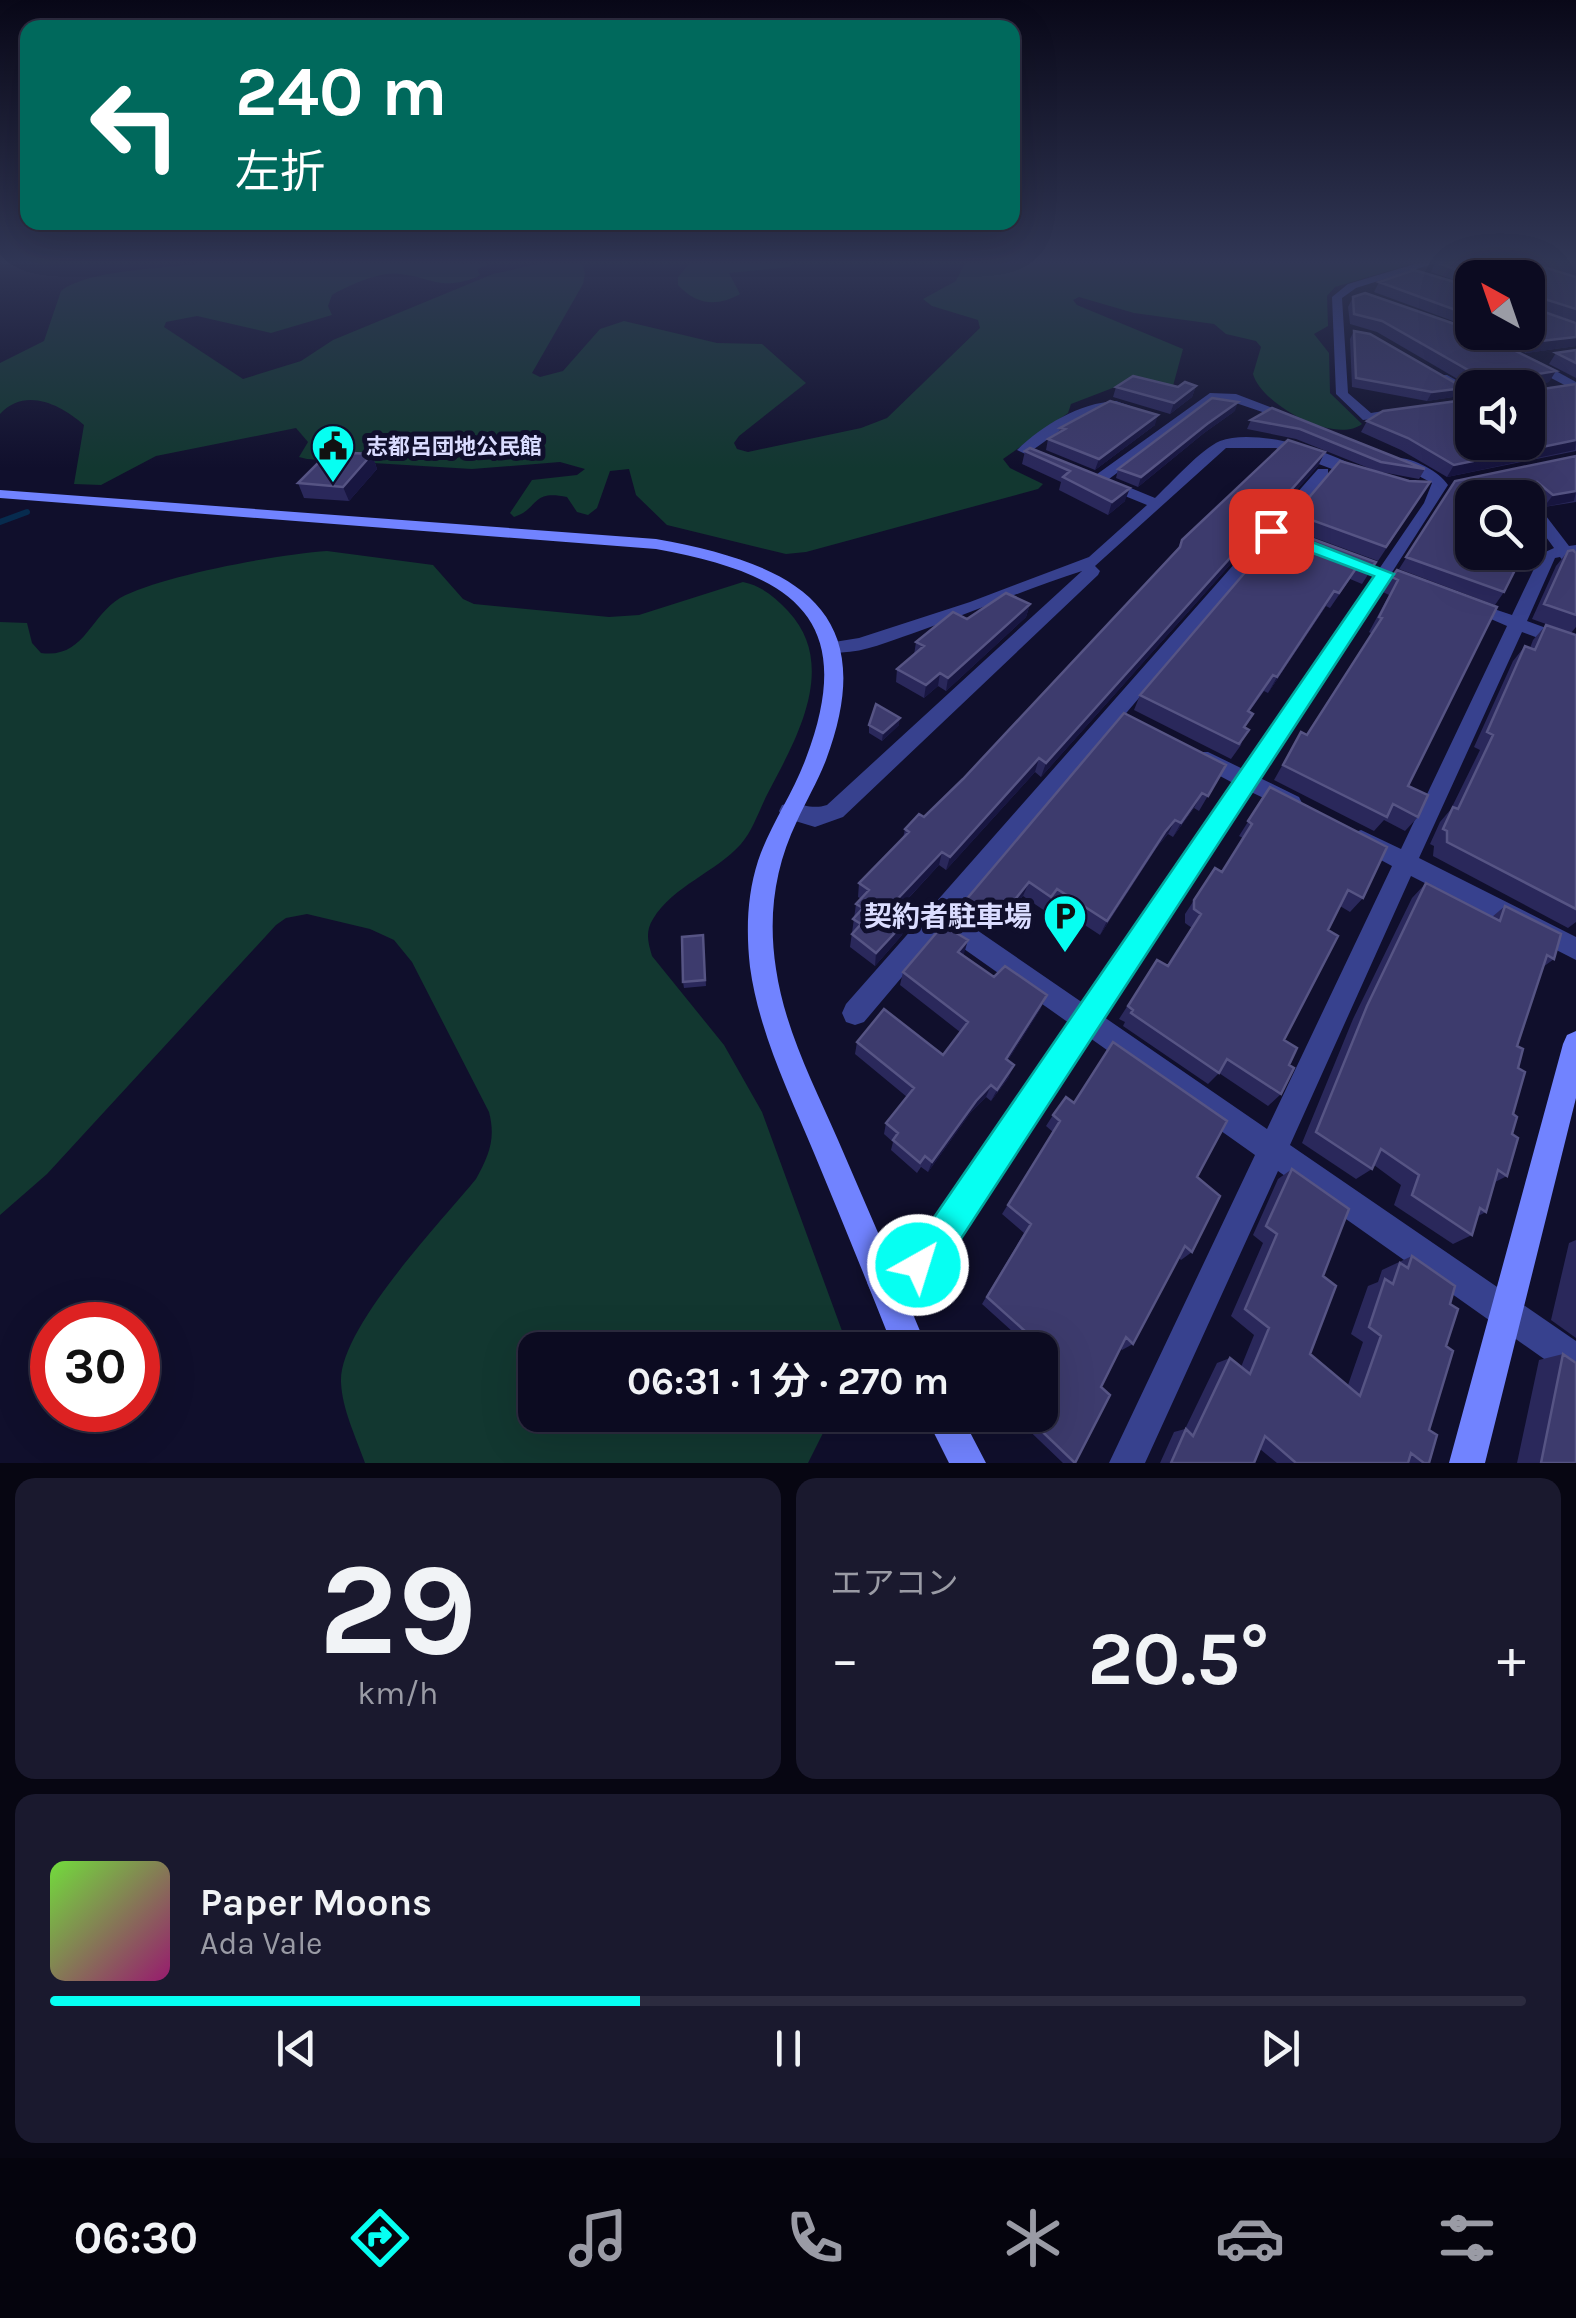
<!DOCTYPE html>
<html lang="ja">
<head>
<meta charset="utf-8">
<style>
  :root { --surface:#0c0b21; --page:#1a192e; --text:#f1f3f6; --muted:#9a9ba5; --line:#2c2b3f; --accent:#06fff2 }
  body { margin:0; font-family:Karla,"Noto Sans JP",sans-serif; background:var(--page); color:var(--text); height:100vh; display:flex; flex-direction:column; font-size:38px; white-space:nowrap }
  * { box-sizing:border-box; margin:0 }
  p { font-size:32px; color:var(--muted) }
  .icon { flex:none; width:55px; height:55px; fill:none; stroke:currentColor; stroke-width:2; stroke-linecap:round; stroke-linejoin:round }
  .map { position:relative; height:1463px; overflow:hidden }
  .sheet { display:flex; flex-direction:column; gap:15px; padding:15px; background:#070612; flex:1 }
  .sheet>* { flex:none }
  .guide { position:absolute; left:20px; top:20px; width:1000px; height:210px; border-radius:20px; box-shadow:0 10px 40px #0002,0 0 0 2px var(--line); background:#00695c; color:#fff; overflow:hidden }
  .needle { width:65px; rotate:320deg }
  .tools { position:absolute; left:1455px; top:260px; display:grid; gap:20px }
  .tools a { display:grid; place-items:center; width:90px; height:90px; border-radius:20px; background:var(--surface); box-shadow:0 10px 40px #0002,0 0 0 2px var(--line); font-size:50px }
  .speed { position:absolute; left:30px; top:1302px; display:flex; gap:20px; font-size:50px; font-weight:700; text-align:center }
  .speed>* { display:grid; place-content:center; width:130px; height:130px; border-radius:50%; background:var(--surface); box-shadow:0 10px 40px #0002,0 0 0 2px var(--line); line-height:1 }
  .speed .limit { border:15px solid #d22; background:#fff; color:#111 }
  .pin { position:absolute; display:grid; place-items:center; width:85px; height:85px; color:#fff; margin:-42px; border-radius:20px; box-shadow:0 5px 15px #0006 }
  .me { position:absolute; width:110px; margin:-55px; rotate:39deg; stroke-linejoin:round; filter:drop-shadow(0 0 8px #0008) }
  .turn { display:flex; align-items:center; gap:35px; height:210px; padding:0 50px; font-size:45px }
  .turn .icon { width:130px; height:130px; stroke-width:2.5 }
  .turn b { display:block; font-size:70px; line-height:85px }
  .big { font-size:75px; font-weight:700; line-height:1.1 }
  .sheet .card { flex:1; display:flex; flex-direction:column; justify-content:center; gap:15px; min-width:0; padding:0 35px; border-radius:20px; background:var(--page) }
  .sheet .dial { align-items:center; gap:0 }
  .dial b { font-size:130px; line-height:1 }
  .song { display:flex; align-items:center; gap:30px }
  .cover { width:120px; height:120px; border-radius:15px; background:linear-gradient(135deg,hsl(100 70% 55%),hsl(320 70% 35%)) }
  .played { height:10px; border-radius:5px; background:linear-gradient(90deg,var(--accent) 40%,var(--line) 40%) }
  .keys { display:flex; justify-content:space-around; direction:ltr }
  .heat { display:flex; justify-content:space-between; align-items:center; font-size:55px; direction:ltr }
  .sheet .tiles { flex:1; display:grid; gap:15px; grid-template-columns:1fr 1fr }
  .card:last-child { grid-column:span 2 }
  .trip { position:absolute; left:518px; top:1332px; width:540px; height:100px; border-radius:20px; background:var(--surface); box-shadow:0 10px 40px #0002,0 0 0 2px var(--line); font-weight:700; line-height:100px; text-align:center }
  .menu { display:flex; height:160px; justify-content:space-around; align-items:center; background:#05040d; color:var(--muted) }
  .menu .icon { width:70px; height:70px }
  .menu .selected { color:var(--accent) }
  .menu b { font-size:45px; color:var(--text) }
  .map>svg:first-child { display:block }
  .green { fill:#123730 }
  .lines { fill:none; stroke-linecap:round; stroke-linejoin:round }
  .stream { stroke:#072b4e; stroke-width:6 }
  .street { fill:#37418e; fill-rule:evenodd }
  .secondary { fill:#7183ff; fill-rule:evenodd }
  .wall { fill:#2a285b }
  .shaded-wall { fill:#181641 }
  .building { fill:#3d3b6d; stroke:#565484; stroke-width:2.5 }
  .route { fill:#06fff2; stroke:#04a69d; stroke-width:2.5 }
  .labels { text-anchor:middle; stroke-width:10; stroke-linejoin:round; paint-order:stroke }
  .far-poi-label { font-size:22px; font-weight:bold; fill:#dadcff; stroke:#100f2c; text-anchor:start }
  .poi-label { font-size:28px; font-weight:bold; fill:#dadcff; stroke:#100f2c; text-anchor:end }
</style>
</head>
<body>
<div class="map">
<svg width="1576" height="1463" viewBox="0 0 1576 1463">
  <rect width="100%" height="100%" fill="#100f2c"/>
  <!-- green -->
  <path class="green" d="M208,263l281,1 -12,5 3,6 -3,2c-37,14 -43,1 -77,-3 -20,-3 -52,12 -68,21l-4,11 4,9 -61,18 -74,-17 -31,6 -2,5 79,52 58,-18 32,-21 160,-66 50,-11h39l3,10 -2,11 -51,89 8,4 23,-6 37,-42 24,-8 93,22 45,1 44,39 -67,53 -5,7 3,6 11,3 113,-24 26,-10 93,-90 -2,-8 -46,-14 -9,-7 33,-18 9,-18h450l-80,24 -8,9 1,30 -14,8 15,19 1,40 32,31c-27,21 -101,-20 -109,-50l8,-27 -5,-6 -30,-7 -12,-10 -80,-11 -55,-16 -6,3 4,5 106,44 -10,37 -50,-2 -52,20 -3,9 -65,46 7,9 33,16 -5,5 -232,63 -20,2 -119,-29 -31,-30 -7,-26 -19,2 -13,37 -9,7 -11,-3 -10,-15c-36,-8 -28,12 -53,20l-4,-4 22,-33 45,-5 8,-6 -25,-7 -88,7 -165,-10 -8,-2 9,-15 -12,-14 -140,28 -55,29 -27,-1 10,-59c-24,-21 -59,-38 -84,-11v-51l44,-22 17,-50c27,-22 112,-23 147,-28z
    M690,263h105l-6,4 -60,6 11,21c-23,13 -44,11 -62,-9v-8z
    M327,551l106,14 30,34 11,5 135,13 30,-2 104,-33c19,4 32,15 45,29 50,53 10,125 -18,178 -10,18 -16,40 -29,55 -25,28 -68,42 -88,75 -8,13 -5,23 -1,37l72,89 38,67 87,238h-314v65h297l-24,48h-443c-9,-26 -23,-54 -24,-81 -2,-54 100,-160 135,-203 13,-24 20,-40 13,-67l-77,-150 -18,-22 -24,-11 -63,-15 -21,4 -10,7 -229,249 -47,41v-593l27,1 5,20 9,10c43,6 49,-37 79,-55 40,-22 159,-44 207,-47z"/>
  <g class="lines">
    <!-- stream -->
    <path class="stream" d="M0,522l27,-10"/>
    <!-- street -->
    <path class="street" d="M1418,263h17l-79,25 -14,10 6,95 23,20 30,-5 7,4 -7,4 -38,4 -27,-26 -4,-97 16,-13z
      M1528,360h8l40,22v9l-48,-25z
      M1439,375h8l25,14v9l-33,-17z
      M1210,393l26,1 66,25 -7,4 -65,-22h-17l-104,78 46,19c16,-15 46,-49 65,-57 36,-14 119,11 148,34l-12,3 -80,-30h-50l-131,118 5,5 -2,4 -255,242 -28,10 -33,-10 -3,-6 3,-6c17,-5 27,6 45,0l255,-234c-57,18 -113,43 -171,63 -25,8 -56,23 -83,17l-3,-4 3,-4 31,-5 111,-36 119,-45 58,-52 -54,-22v-6z
      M1116,401l20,7 -6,4c-39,-8 -66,16 -96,37l20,8v6h-10l-27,-13c26,-25 62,-47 99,-49z
      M1396,458c16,-1 43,13 52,27l-188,293 39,19 3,6 -3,6 -8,2 -40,-19 -147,225 163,112 125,-263 -39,-21 -3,-6 3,-6 8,-3 40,19 106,-223 -46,-20 9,-5 42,14 29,-61 13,-6 -26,-36v-14l5,1 36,47 7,-1v27l-6,-2 -10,-13 -5,1 -28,63 49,18v13l-54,-20 -103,226 157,79v23l-165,-84 -121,269 286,196v37l-12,-5 -286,-202 -133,292h-36l146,-308 -165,-117 -153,234 -54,27 -11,-5 -5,-11 5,-11 43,-22 154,-227 -129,-91 -76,90 -9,3 -9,-3 -4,-9 4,-9 472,-535h10v6l-373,440 128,88 150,-220 -39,-21 -3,-5 3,-5h14l35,17 181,-266 8,-20 -36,-19z"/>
    <!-- secondary -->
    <path class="secondary" d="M0,490l656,49c133,24 228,66 170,221 -8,21 -20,41 -29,61 -23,48 -29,96 -21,148 9,61 38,116 62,171 30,70 61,140 90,210h-34c-26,-66 -53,-132 -80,-197 -25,-60 -55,-121 -64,-186 -4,-36 -3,-72 8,-106 12,-36 35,-67 48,-103 55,-145 -20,-185 -150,-209l-656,-51z
      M1576,1031v67l-91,365h-36l114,-419 4,-9z
      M925,1415h36l25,48h-37z"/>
  </g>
  <!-- wall -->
  <path class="wall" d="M1435,263h95l46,14v45l-43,-15 43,16v23l-50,7 -43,-21h45v-54h-56v8l-41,-14z
    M1534,263h42v14z
    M1379,282l93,5v41l-98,-36z
    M1353,297l196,85 -17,3 4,5 40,-6v67l-129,26 -46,-27 -40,-18 6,-11 161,-33h-55l-96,-56 -27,-8 -2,-17z
    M1354,331l110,57 -5,8 -32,5 -75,-14 -2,-48z
    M1576,350v28l-27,-14 7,-11z
    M1196,386l-4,11 -22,17 -57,-17 3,-10z
    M1272,408l153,61 -6,10 -43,-8 -80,-32 -49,-10 4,-9z
    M1235,411l-31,22 -66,54 -22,-9 2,-9z
    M1155,425l-60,45 -49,-20 2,-11 11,-6 1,-5z
    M1030,448l95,53 -17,14 -49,-25 2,-8 -39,-18 3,-13z
    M1325,452l-7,14 -277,311 -6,-5 -89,98 -7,-5 -45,49 11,8 -3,13 -27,31 -25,-19 6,-43 5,-5 -3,-2 1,-14 44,-45 2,-9 19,-12 39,-38 215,-231 4,-8z
    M372,454l5,15 -28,32 -45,-3 -6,-15z
    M1576,456v46l-32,5 -11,-9 -29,94 -9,13 -96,-36 56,-88z
    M1409,481l21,1 -52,79 -90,-33 7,-14z
    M1283,528l93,34 -14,22 -12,-5 -20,29 -4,-2 -58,87 -4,-2 -15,21 -8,33 -10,14 -97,-49 6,-15z
    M1568,551l8,2v74l-5,6 -39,-14 24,-53z
    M1397,570l11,216 10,31 -13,14 -21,-11 -10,11 -100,-51 27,-48 6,3 65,-101 -3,-2 20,-37 -6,-3z
    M1030,604l-4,13 -80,74 -8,-5 -14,12 -28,-16 1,-13 17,-14 2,-13 51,-23z
    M1546,625l30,10v287l-8,6 -135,-72 1,-10 -4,-2 10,-22 11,-13 29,-59 -6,-3 39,-86 12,-15 5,2 3,-8z
    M869,725h30l-17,16 -13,-8z
    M1226,765l-27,46 -5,-3 -21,29 -5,-3 -11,13 -57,88 -49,-32 -6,8 -22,-15 -27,34 -8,-5 -4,5 -22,-15 3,-14z
    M1270,787l93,111 -13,14 -10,-6 -12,24 -44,110 5,25 -8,29 -13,12 -49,-33 -11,11 -85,-58 2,-4 -6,-3 38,-59 11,6 24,-38 -7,-5v-9l30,-46 7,4 21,-34 -4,-2z
    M1426,883l66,34 13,-11 49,53 -11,8 -26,79 1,22 -11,108 -12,6 -9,30 -8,4 -6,19 -19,9 -59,-39 7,-20 -27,-20 -2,4 -16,10 -54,-36 51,-124 59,-121z
    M703,935l3,51 -22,2 -1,-6z
    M964,954l-1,2 78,52 -33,52 1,17 -18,24 -5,-4 -15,15 -43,60 -7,-5 -4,6 -26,-23 2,-8 -9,-8 2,-11 21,-26 -52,-43 2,-12 86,13 17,-23 -60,-47 3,-13z
    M1074,1102l123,75 -5,75 -11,8 -2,-2 -46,86 -11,6 -2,-2 -19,39 -26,76h-12l-50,-48h27v-65h-7l-51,-46 42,-71 -22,-19 51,-82 -7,-6 7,-11z
    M1292,1169l31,107 -13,78 38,31 15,-43 -12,-8 17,-48 10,-4 4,-12 30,-14 38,48 -4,42 -17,84v33h-152l-17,-14 -6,14h-94l14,-31 11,-3 32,-66 13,-5 11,9 13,-32 -23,-19 32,-73 -10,-8 25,-56z
    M1576,1240v98l-25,-18 18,-77z
    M1563,1354l13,109h-59l22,-103z"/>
  <!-- shaded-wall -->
  <path class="shaded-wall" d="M1576,337v9l-50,7 6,-11z
    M1556,371l-7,11 -24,5 7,-12z
    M1196,386l-4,11 -22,17 4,-11z
    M1464,388l-5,8 -32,5 5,-9z
    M1238,402l-3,9 -31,22 -66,54 3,-10 66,-53z
    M1158,415l-3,10 -60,45 4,-11z
    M1576,440l-1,10 -128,27 7,-12z
    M1325,452l-7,14 -277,311 5,-14z
    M372,454l5,15 -28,32 -6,-14z
    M1130,488l-5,13 -17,14 4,-13z
    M1576,491l-2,10 -30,6 9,-12z
    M1334,591l-8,15 -58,87 9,-16z
    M1030,604l-4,13 -80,74 2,-13z
    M940,673l-2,13 -14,12 2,-13z
    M900,718l-1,7 -17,16 1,-8z
    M1039,758l-4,14 -89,98 4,-13z
    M1202,793l-8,15 -21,29 8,-14z
    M1175,820l-7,14 -11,13 -57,88 7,-14 58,-89z
    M942,852l-3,13 -54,58 3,-14z
    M1029,882l-6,14 -27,34 5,-13z
    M992,911l-4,14 -4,5 4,-13z
    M905,922l-3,13 -27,31 1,-13z
    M968,940l-4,14 -10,12 4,-14z
    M1047,995l-6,13 -40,63 5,-12z
    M1014,1065l-5,12 -18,24 6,-11z
    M991,1085l-5,12 -15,15 -43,60 4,-10 44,-61z"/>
  <!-- building -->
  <path class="building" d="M1438,263h92l46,14v32l-44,-14 1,13 43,15v14l-44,5 -21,-10h17v-54h-49z
    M1414,270l58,17v29l-93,-34z
    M1365,293l107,37v2h5l79,39 -24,4 -1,11 5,4 40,-6v56l-122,25 -46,-27 -41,-17 16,-10 89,-12v43h56v-54h-47l1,-10 -100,-57 -28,-7 -1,-17z
    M1354,331l16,3 94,54 -32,4 -76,-14z
    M1576,350v13l-20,-10z
    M1133,376l45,11 7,-5 11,4 -22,17 -58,-16z
    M1212,398l26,4 -31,22 -66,53 -23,-8z
    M1110,401l48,14 -59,44 -51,-20 17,-10 -5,-1z
    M1272,408l153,61 -44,-7 -81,-33 -49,-9z
    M1288,440l37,12 -279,311 -7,-5 -89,99 -8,-5 -54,57 17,13 -29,31 -24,-19 9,-10 -8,-5 10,-11 -7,-4 13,-14 -10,-7 50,-51 -4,-3 14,-15 5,3 39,-38 217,-232 2,-7z
    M1030,448l100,40 -18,14 -49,-25 7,-6 -45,-20z
    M329,452l43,2 -29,33 -45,-4z
    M1576,456v35l-23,4 -16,-13 -4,4v14l10,15 -15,31v-48h-56v54h52l-20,40 -98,-35 49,-76z
    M1340,461l69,20 21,1 -44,65 -91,-33z
    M1283,528l93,34 -5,7 -12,-5 -20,29 -5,-2 -57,86 -4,-2 -25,36 5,3 -9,13 5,3 -10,14 -99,-49z
    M1573,550l3,3v62l-32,-11 24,-53z
    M1397,570l100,37 -89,179 20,9 -10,22 -25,-13 -6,13 -104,-52 18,-33 6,3 75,-117 -3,-1 19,-37 -6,-3z
    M1006,593l24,11 -82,74 -8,-5 -14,12 -29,-16 27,-23 -8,-4 37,-30 14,7z
    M1546,625l30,10v274l-129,-67v-11l-4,-2 10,-22 5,2 35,-74 -6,-3 38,-86 10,4z
    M876,704l24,14 -17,15 -14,-8z
    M1124,713l102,52 -18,31 -6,-3 -21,30 -6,-3 -10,12 -58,89 -50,-32 -6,8 -22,-15 -28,35 -9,-6 -4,6 -23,-16z
    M1270,787l117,60 -24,51 -15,-8 -20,40 10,6 -54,104 13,8 -8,17 5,3 -13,26 -54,-35 -8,14 -88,-60 2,-3 -5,-4 29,-46 11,6 33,-52 -7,-5v-9l21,-32 7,4 30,-48 -4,-3z
    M1426,883l74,38 5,-15 56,28 -7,25 -7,-4 -30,91 6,3 -5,19 7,4 -12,42 4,3 -5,17 6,4 -11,38 -9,-6 -12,42 -6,-4 -8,27 -60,-40 7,-20 -38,-26 -9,20 -56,-37 51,-126z
    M943,925l25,15 -10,12 36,25 11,-11 42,29 -41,64 8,6 -17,25 -6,-5 -15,16 -44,61 -7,-6 -5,7 -27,-23 5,-7 -12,-10 28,-35 -57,-46 27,-33 59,46 25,-33 -65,-50z
    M703,935l2,45 -22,2 -1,-45z
    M1113,1042l114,79 -30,56 23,19 -28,56 -7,-6 -52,98 -7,-7 -25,50 9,8 -35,68 -50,-48h15v-54l6,-11 -59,-53 44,-73 -23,-19 52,-84 -7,-6 13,-18 8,6z
    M1292,1169l57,40 -26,67 13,10 -26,68 50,42 21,-60 -12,-9 16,-48 8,5 7,-21 8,5 4,-12 43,30 -5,18 8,5 -12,37 7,5 -24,79 8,5 -8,28h-5l-13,-10 -3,10h-112l-31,-27 -11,27h-83l15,-34 7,7 37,-78 20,16 19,-46 -24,-19 32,-75 -11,-8z
    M1563,1354l13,9v100h-35z"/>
  <!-- sky -->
  <linearGradient id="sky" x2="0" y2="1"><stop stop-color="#090818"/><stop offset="0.56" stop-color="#313756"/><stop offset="1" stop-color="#313756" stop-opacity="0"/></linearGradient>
  <rect width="1576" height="468" fill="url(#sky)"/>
  <!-- route -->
  <path class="route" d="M1271,526l123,48 -456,700 -20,9 -13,-5 -5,-13 5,-13 8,-4 461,-672 -109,-41 -3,-4z"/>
  <!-- icons -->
  <defs>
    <g id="civic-pin" transform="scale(2.25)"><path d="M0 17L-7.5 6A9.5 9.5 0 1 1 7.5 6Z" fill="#06fff2" stroke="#100f2c"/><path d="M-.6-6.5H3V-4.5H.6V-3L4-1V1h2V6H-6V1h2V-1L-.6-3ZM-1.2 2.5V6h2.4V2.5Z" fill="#111"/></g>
    <g id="parking-pin" transform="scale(2.25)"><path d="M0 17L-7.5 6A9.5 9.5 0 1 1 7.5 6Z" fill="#06fff2" stroke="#100f2c"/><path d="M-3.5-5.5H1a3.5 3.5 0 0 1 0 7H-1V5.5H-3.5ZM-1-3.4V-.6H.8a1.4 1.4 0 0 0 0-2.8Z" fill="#111"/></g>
  </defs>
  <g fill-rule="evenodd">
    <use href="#civic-pin" x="333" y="446"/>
    <use href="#parking-pin" x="1065" y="916"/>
  </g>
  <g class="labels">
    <!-- far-poi labels -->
    <g class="far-poi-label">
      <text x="366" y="454">志都呂団地公民館</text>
    </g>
    <!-- poi labels -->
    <g class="poi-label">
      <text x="1032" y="926">契約者駐車場</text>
    </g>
  </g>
</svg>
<div class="tools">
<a><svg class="needle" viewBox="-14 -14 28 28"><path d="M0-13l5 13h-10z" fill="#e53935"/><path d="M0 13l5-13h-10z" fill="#9a9ba5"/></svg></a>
<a><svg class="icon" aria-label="sound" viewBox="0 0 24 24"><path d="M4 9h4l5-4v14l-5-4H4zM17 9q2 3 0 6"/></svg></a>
<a><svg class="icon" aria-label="search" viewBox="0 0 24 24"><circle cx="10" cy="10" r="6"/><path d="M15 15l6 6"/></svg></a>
</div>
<div class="speed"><div class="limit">30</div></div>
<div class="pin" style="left:1271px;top:531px;background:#d93025"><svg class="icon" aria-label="arrive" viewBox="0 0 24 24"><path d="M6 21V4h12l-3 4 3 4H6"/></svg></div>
<svg class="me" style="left:918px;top:1265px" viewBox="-20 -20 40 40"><circle r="17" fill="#06fff2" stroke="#fff" stroke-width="3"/><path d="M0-11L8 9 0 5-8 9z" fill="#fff"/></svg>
<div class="trip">06:31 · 1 分 · 270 m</div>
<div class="guide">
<div class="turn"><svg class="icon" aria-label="left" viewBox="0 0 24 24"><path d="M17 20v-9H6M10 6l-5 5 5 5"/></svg><div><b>240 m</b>左折</div></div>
</div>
</div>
<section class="sheet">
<div class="tiles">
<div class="card dial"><b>29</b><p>km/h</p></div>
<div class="card"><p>エアコン</p>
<div class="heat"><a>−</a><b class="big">20.5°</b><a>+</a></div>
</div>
<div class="card">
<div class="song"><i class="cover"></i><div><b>Paper Moons</b><p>Ada Vale</p></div></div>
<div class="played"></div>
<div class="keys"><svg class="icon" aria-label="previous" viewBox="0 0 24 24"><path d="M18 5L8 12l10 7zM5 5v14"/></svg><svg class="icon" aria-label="pause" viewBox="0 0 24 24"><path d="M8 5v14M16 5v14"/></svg><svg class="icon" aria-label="next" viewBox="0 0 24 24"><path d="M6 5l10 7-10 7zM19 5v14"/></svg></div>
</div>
</div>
</section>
<nav class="menu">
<b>06:30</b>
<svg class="icon selected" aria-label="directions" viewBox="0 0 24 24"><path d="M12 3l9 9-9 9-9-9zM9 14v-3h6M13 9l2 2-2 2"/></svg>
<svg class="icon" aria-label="music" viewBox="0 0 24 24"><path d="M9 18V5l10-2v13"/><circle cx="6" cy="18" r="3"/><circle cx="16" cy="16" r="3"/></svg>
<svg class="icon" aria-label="phone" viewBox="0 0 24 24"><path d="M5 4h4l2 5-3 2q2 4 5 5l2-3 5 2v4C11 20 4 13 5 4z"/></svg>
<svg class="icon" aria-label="climate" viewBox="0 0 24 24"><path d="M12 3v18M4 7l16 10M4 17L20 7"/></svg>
<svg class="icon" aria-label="car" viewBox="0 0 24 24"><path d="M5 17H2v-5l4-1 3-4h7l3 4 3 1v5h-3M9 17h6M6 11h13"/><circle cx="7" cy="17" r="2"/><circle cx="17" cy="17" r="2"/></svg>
<svg class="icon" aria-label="filters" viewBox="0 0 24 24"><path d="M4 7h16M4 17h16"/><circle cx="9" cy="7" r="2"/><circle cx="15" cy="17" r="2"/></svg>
</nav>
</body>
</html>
